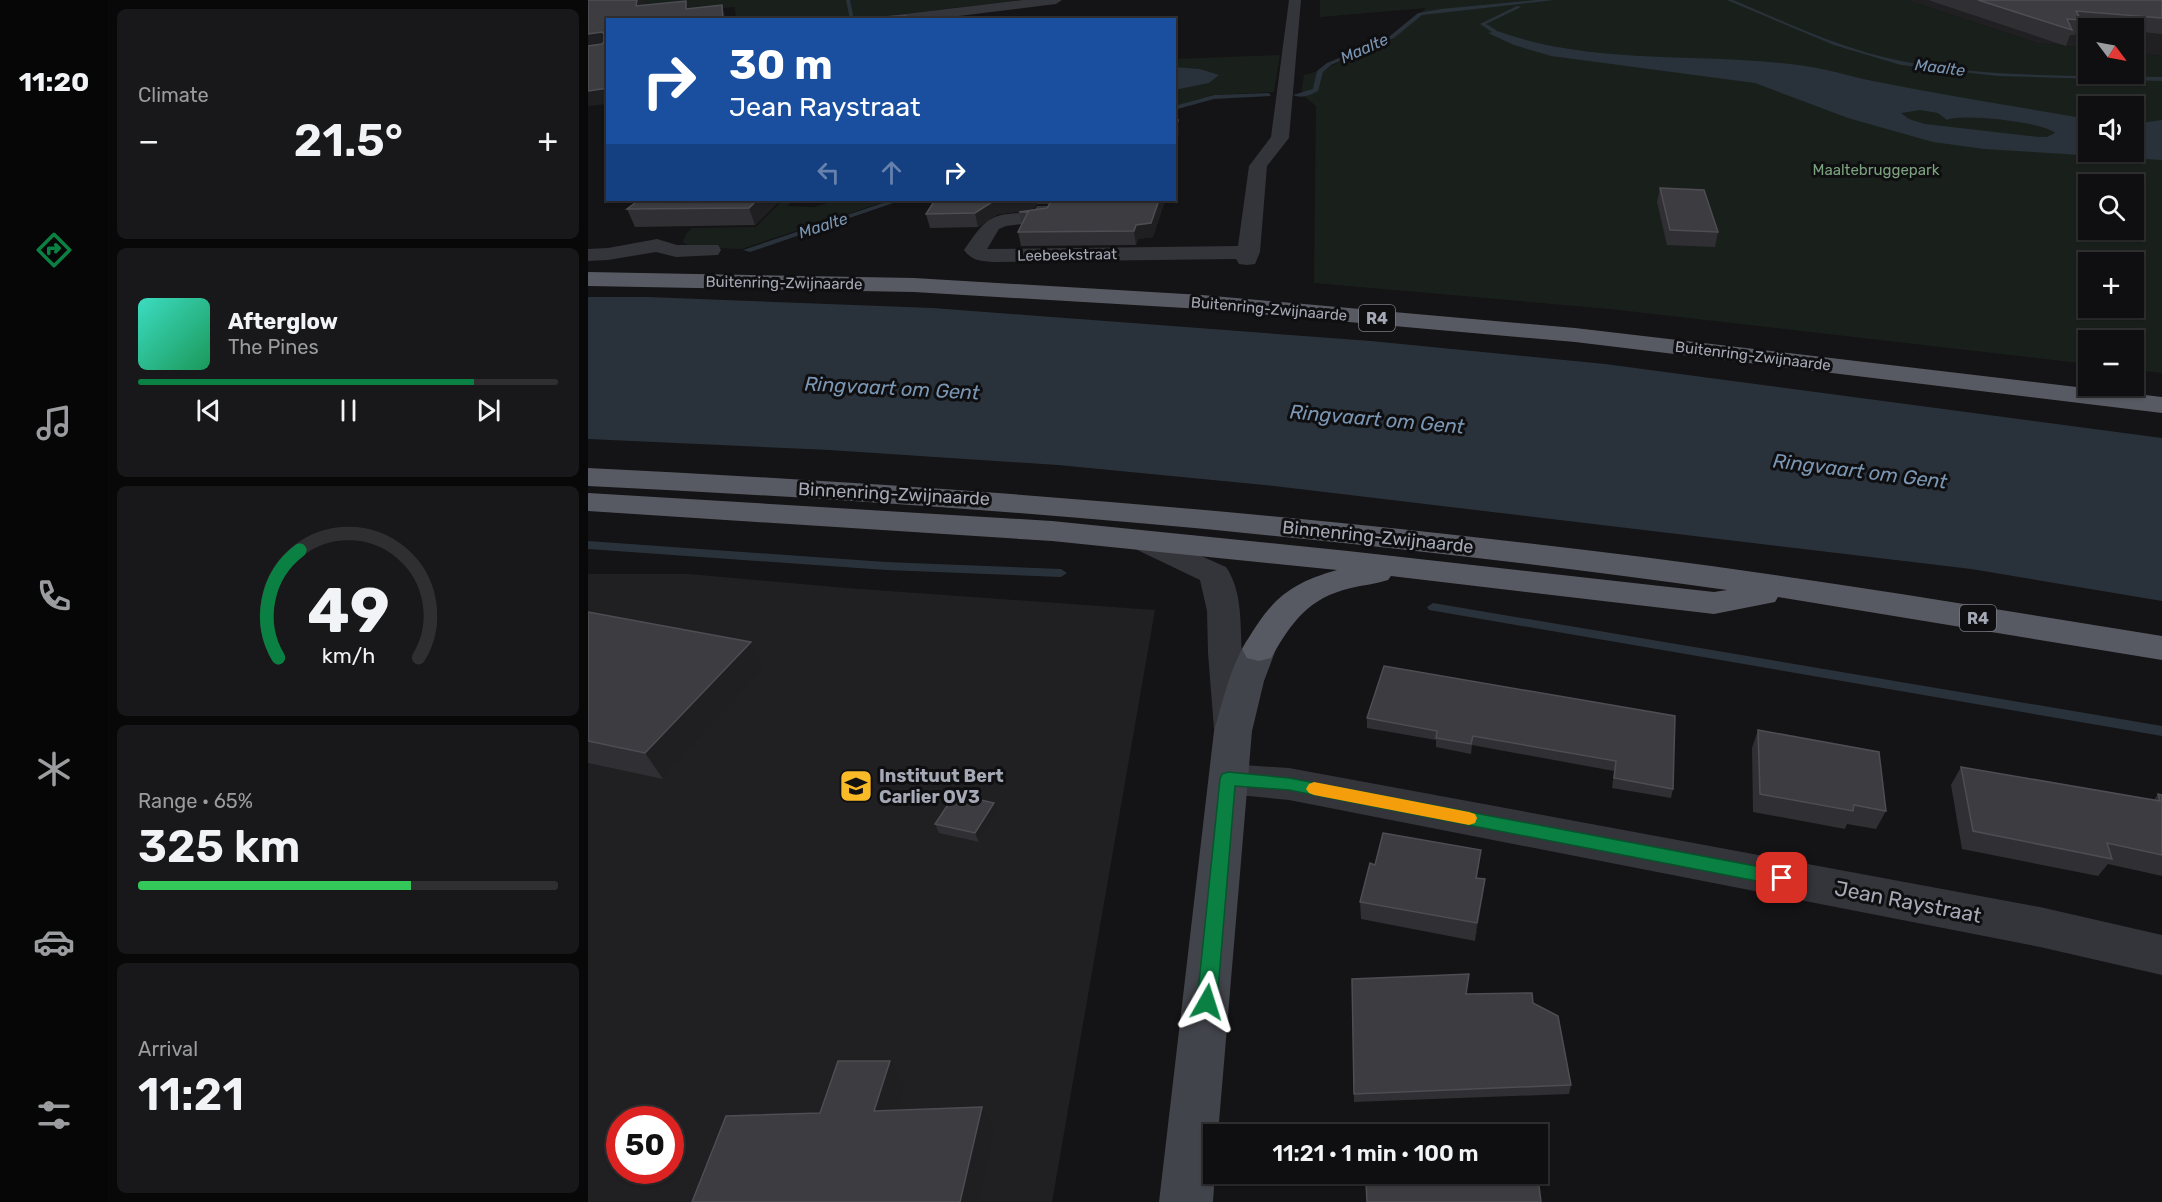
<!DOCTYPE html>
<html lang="en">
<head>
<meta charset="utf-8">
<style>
  :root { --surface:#0f0e10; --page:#181719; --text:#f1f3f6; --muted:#9b9c9f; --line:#2f2e30; --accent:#0b8043 }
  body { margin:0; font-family:Rubik,sans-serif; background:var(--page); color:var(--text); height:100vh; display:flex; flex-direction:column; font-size:22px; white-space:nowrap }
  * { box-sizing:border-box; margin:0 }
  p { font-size:20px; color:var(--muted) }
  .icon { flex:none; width:33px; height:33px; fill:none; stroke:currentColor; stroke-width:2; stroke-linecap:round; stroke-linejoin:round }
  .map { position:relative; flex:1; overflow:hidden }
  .drawer { display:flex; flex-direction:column; gap:9px; padding:9px; background:#080809; width:480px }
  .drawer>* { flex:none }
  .guide { position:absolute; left:18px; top:18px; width:570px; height:183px; border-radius:0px; box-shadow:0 2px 4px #0004,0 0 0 2px var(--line); background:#1a4fa0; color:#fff; overflow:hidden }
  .needle { width:39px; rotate:122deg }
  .tools { position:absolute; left:1490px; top:18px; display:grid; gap:12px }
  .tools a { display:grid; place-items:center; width:66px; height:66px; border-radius:0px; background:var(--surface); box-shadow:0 2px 4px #0004,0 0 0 2px var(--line); font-size:30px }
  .speed { position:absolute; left:18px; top:1106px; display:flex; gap:12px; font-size:30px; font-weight:700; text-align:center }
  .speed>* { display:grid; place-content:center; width:78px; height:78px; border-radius:50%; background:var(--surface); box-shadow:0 2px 4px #0004,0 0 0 2px var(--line); line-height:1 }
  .speed .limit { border:9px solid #d22; background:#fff; color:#111 }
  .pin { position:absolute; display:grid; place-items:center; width:51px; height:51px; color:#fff; margin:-26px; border-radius:12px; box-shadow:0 3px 9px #0006 }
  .me { position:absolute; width:66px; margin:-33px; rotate:6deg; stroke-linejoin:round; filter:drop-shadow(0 0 4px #0008) }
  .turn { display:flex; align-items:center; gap:21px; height:126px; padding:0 24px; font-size:27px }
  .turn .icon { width:78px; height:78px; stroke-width:2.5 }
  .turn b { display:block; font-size:42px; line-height:51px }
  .lanes { display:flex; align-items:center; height:57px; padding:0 24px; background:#0003; justify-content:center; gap:30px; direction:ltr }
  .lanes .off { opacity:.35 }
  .big { font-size:45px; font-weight:600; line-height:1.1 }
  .drawer .card { flex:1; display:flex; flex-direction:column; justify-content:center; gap:9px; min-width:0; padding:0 21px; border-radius:9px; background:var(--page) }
  .drawer .dial { align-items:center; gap:0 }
  .dial svg { height:156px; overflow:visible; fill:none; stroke:var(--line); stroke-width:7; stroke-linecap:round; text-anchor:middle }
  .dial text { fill:var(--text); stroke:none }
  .song { display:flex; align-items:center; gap:18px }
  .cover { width:72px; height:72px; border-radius:9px; background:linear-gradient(135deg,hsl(170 70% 55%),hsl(150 70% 35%)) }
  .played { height:6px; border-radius:3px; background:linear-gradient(90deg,var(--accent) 80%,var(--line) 80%) }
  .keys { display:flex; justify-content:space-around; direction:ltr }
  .heat { display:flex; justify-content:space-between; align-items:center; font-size:33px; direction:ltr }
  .charge { height:9px; border-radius:4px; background:linear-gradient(90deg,#34c759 65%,var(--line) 0) }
  .trip { position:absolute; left:615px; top:1124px; width:345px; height:60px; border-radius:0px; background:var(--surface); box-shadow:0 2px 4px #0004,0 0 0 2px var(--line); font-weight:600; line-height:60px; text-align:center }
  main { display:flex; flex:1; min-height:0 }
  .tabs { display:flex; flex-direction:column; width:108px; justify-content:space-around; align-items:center; background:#060606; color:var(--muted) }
  .tabs .icon { width:42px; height:42px }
  .tabs .current { color:var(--accent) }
  .tabs b { font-size:27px; color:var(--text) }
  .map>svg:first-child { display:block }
  .built { fill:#201f22; fill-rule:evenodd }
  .green { fill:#19201b; fill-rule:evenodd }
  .water { fill:#29323a; fill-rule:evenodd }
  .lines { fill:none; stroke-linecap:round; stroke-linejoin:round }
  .stream { fill:#29323a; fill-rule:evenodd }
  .minor { fill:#34353a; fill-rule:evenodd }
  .secondary { fill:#42444b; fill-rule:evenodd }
  .trunk { fill:#585a63; fill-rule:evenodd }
  .wall { fill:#302f33 }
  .shaded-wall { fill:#1f1e21 }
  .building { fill:#3c3c41; stroke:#4d4d53; stroke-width:1.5 }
  .route { fill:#0b8043; stroke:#07532c; stroke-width:1.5 }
  .slow { fill:#f59e0b }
  .labels { text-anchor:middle; stroke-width:6; stroke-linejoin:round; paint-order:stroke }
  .far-park-label { font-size:15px; fill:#7ba27f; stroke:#0f0e10 }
  .far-street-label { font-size:15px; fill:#a5a9b6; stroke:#0f0e10 }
  .far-water-label { font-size:16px; font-style:italic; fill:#7a96b3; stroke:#0f0e10 }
  .shield { fill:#0f0e10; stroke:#787a84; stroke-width:1.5 }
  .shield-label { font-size:16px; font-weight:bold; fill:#a5a9b6 }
  .street-label { font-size:18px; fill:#a5a9b6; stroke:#0f0e10 }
  .poi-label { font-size:18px; font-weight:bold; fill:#a5a9b6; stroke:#0f0e10; text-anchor:start }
  .water-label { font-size:20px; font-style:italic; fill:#7a96b3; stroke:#0f0e10 }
  .near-street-label { font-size:21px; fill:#a5a9b6; stroke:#0f0e10 }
</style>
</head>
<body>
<main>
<nav class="tabs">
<b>11:20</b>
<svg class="icon current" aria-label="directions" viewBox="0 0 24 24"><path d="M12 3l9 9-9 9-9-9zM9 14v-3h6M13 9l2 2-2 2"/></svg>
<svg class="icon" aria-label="music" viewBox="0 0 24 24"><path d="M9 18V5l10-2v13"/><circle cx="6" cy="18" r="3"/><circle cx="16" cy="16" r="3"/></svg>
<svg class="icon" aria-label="phone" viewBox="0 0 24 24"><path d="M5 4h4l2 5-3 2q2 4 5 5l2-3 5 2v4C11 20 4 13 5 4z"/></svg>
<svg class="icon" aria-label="climate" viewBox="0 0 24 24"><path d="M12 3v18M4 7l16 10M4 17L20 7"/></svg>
<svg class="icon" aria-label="car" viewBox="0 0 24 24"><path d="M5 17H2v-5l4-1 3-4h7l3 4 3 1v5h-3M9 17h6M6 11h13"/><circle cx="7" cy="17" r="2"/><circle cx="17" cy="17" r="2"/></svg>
<svg class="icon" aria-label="filters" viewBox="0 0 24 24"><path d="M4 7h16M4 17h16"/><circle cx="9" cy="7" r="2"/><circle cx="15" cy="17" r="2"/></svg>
</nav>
<section class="drawer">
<div class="card"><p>Climate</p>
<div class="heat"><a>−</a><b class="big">21.5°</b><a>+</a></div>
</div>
<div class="card">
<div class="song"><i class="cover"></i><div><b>Afterglow</b><p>The Pines</p></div></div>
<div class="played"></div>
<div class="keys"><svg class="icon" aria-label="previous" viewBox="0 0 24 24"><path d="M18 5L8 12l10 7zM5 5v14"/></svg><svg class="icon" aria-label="pause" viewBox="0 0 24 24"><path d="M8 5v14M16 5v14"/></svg><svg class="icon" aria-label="next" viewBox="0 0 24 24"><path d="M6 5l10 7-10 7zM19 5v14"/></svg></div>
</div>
<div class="card dial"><svg viewBox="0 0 100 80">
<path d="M14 69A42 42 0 1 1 86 69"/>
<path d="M14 69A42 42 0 0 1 25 14" stroke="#0b8043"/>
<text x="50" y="56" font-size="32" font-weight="700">49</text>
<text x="50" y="72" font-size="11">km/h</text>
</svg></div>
<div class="card"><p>Range · 65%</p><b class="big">325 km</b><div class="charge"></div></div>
<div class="card"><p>Arrival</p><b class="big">11:21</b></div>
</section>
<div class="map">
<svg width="1574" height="1202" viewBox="0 0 1574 1202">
  <rect width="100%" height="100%" fill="#141315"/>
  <!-- built -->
  <path class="built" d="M1318,0h256v56l-29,-3v-25h-45v20l-51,-5z
    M0,574h101l158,14 308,22 -103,592h-464zM32,1119h50v51h-50z"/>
  <!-- green -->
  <path class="green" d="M40,0h393l-168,20 -117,-1 -1,-12 -107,9z
    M732,0h586l131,43 51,5v26h45v-21l29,3v317l-29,-3v-30h-45v24l-478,-55 -296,-26 2,-177 -15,-12 3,-19 18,-5 73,-33 31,-29 -106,9zM1500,106h45v46h-45zM1500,184h45v46h-45zM1500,262h45v46h-45z
    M692,55l-6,37 -61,3 -38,11v-16l34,-7 9,-8 -18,-6 -25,-2 -1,-8z
    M195,200h12l-8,6 28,1 21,-7h54l-149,49 -50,-2 -8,-5 3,-8 6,-6 64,-1z"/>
  <!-- water -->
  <path class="water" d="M909,31c97,35 201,21 301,34 28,3 53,12 80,17 70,14 140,25 210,37v33h45v-28l29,-4v40l-178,-11 -51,-7 -85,-24 -93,-35 -204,-27 -37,-11 -26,-12zM1332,110l18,3 9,7c15,-7 97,2 108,13l-8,4h-8l-114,-13 -16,-5 -8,-6z
    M587,67l25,2 19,6 -10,8 -34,7z
    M0,297h60l285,11 438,33 234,23 557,74v163l-191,-32 -697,-83 -216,-21 -229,-15 -241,-11z"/>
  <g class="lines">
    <!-- stream -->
    <path class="stream" d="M258,0h4l4,20 -4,-1z
      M948,0h18l-132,15 -28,23 -63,27 -8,7 -5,19c-7,4 -17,8 -25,4l20,-6 4,-18 10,-8 63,-27 28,-23 23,-4z
      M1139,0h6c55,23 110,50 168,61 85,17 174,14 261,16v4l-164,-5 -97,-11 -67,-20z
      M929,6l4,1 -35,17 10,6v2h-4l-12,-8z
      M681,93l2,3 -57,3 -40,11v-4l40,-11z
      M304,200h10l-152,52 -7,-2z
      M0,541l298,21 175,7 6,4 -6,4 -175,-7 -298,-21z
      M845,603l729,123v10l-733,-126 -2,-3z"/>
    <!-- minor -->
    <path class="minor" d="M435,0h39l-6,4 -130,16h-44l6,-4z
      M701,0h12l-12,138 -22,28 -7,86 -5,12 -8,1 -8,-1 -3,-5 -243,3c-12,-1 -21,-1 -29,-12 25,-36 26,-35 69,-38l4,-6h14l3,4 -6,11 -42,5 -7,3 -12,20 251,-3 11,-80 22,-29z
      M69,239l20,6h41l3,5 -3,5 -42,2 -20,-5 -48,8 -20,1v-12l20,-1z
      M554,530l84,37c17,25 14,58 16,87 3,25 7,50 10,75l-6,10 -13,4 -13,-4 -6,-10 -6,-76 -1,-42 -7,-31 -69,-33 -4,-7 4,-7z
      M640,764l61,4 751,139 122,28v40l-122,-28 -751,-147 -61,-6 -14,-4 -5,-11 5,-11z"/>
    <!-- secondary -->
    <path class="secondary" d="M671,637l12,3 5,9 -12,32 -12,50 -34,403h-4l1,39 -2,29h-54l55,-471c9,-31 16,-63 33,-91z"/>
    <!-- trunk -->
    <path class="trunk" d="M0,272l326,6 288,17 373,33 587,69v16l-587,-71 -373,-33 -288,-17 -326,-6z
      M0,468c353,17 704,45 1055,89 173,22 346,51 519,79v24l-384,-63 -3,5 -61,12 -323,-38 -3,4c-12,4 -25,5 -37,8 -43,10 -59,34 -80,70l-12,3 -12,-3 -5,-9c27,-46 42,-64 95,-79l-285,-29 -464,-30v-18l464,28 296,30 366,41 13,-2c-378,-53 -758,-86 -1139,-104z"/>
  </g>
  <!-- wall -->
  <path class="wall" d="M1340,0h234v35l-1,-1 -28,-3v-3h-37l-18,-1 -3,8h-5l-4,11z
    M1072,188l58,44 -3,15 -48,-2 -10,-43z
    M51,200h141l-25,25 -120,2 -8,-18z
    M347,200h230l-12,37 -15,2 -2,6 -115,1 -3,-14 4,-7 -3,-13 28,-4 3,-4h-13l-5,6 -34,4 -20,13 -48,1 -4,-14z
    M0,612l163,30 14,26 -102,111 -75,-16z
    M1087,716l-2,73 -2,9 -59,-10 2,-17 -142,-26 -1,9 -35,-7v-7l-69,-12v-10z
    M1170,730l128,81 -10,18 -29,-5 -2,5 -92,-17 -1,-64z
    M1373,767l193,33 4,-6 4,1v81l-54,-12 -10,12 -136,-27 -11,-64z
    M410,812l-19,30 -40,-9 -4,-9z
    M893,850l-4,28 8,1 -10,62 -114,-22 -1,-17 15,-37z
    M878,994l67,9 38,82 -2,9 -215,8v-8z"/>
  <!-- shaded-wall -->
  <path class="shaded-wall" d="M49,0h7l-3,19 -5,-13z
    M134,5l4,13 1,2h-4z
    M14,32l6,14 -20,2v-14z
    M20,88v16l-20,2v-15z
    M590,120l1,12 -5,25v-20z
    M169,200h23l-25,25 -6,-17z
    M407,200h41l1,4 -5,6 -34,4 -20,13 -3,-14z
    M571,200h6l-12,37 -15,2 -2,6 -2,-14 2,-6z
    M163,642l14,26 -102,111 -18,-26z
    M406,803l4,9 -19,30 -4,-9z
    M897,879l-2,18 -8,44 2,-18z
    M302,1061l14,23 -14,49 -16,-22z
    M394,1107l12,23 -16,72h-18z"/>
  <!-- building -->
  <path class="building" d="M0,0h49l-1,6 50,-5v8l36,-4 1,15h-115v68l-20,3v-45l14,-2 2,-2v-8l-2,-2 -14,2z
    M1390,0h184v18l-86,-7 5,9 -14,-1 5,11z
    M318,16l-1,4h-60l1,-2z
    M586,120h4l-4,17z
    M1072,188l44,2 14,42 -48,-2z
    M51,200h118l-8,8 -122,1z
    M347,200h64h-4l-20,13 -49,1z
    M464,200h107l-8,23 -15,2 -2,6 -116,1 10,-20h-9l28,-4z
    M0,612l163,30 -106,111 -57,-12z
    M796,666l291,50 -2,73 -59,-11 2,-17 -143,-25 -2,8 -35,-6 1,-7 -70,-13z
    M1170,730l121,22 7,59 -32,-6 -1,6 -93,-17z
    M1373,767l199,34 -2,-7 4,1v60l-55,-12 5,16 -139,-28z
    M367,794l39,9 -19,30 -40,-9z
    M795,833l98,17 -5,28 9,1 -8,44 -117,-21 10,-39 5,2z
    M881,974l-3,20 66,-1 1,10 25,13 13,69 -217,9 -2,-115z
    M250,1061h52l-16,50 108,-4 -22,95h-268l34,-86 94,-3z
    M906,1174l1,6 43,-2 3,24h-174l-1,-20 72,-1 -1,-6z"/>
  <!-- route -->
  <path class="route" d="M640,772l61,6 493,93 6,2 3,5 -3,5 -6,3 -493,-96 -54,-4 -18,216 -3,6 -7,3 -7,-3 -3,-6 23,-223 2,-5z"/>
  <!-- slow -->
  <path class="slow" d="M726,782l155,30 6,2 2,4 -2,5 -6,2 -155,-30 -5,-2 -3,-4 3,-5z"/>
  <!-- icons -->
  <defs>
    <g id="school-square" transform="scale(1.725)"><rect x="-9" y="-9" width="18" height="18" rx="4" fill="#f9ba28" stroke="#0f0e10"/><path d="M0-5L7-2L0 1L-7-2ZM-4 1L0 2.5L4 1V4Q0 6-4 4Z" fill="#111"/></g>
  </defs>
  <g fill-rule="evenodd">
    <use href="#school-square" x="268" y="786"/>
  </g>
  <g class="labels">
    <!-- far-park labels -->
    <g class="far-park-label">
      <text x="1288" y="175">Maaltebruggepark</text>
    </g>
    <!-- far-street labels -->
    <g class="far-street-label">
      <text transform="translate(479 255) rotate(-1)" y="5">Leebeekstraat</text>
      <text transform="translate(196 283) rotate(1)" y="5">Buitenring-Zwijnaarde</text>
      <text transform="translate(681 309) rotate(5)" y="5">Buitenring-Zwijnaarde</text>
      <text transform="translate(1165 356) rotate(7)" y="5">Buitenring-Zwijnaarde</text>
    </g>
    <!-- far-water labels -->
    <g class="far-water-label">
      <text transform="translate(776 48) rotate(-24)" y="6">Maalte</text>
      <text transform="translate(1352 67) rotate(7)" y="6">Maalte</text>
      <text transform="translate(235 225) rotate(-18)" y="6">Maalte</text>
    </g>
    <!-- shield labels -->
    <g class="shield">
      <rect x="771" y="305" width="36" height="26" rx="4.5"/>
      <rect x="1372" y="605" width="36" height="26" rx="4.5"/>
    </g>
    <g class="shield-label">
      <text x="789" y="324">R4</text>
      <text x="1390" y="624">R4</text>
    </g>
    <!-- street labels -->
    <g class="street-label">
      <text transform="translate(306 494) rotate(3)" y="6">Binnenring-Zwijnaarde</text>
      <text transform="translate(790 537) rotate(6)" y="6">Binnenring-Zwijnaarde</text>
    </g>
    <!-- poi labels -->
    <g class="poi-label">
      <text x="291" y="782">Instituut Bert<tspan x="291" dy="21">Carlier OV3</tspan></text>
    </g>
    <!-- water labels -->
    <g class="water-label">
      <text transform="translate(304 388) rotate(3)" y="7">Ringvaart om Gent</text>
      <text transform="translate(789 419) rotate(5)" y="7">Ringvaart om Gent</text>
      <text transform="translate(1272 471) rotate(7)" y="7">Ringvaart om Gent</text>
    </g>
    <!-- near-street labels -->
    <g class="near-street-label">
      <text transform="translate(1320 902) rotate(11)" y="7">Jean Raystraat</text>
    </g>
  </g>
</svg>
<div class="tools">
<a><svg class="needle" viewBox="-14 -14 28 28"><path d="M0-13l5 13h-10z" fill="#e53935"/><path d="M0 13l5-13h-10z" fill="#9b9c9f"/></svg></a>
<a><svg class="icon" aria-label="sound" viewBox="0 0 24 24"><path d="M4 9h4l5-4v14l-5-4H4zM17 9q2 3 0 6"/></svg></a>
<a><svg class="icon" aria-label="search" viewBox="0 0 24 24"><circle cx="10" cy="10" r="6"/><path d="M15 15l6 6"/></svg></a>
<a>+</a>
<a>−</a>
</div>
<div class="speed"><div class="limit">50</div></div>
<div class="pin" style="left:1194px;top:878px;background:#d93025"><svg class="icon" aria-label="arrive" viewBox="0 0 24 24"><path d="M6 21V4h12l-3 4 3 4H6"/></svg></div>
<svg class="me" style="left:619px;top:1002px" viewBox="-20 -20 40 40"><path d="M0-17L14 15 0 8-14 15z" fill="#0b8043" stroke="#fff" stroke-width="4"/></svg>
<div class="trip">11:21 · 1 min · 100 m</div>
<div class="guide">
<div class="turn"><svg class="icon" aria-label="right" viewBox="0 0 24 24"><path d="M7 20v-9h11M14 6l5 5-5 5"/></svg><div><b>30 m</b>Jean Raystraat</div></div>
<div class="lanes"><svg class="icon off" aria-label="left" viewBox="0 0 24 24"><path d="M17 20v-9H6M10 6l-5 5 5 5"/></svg><svg class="icon off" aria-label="ahead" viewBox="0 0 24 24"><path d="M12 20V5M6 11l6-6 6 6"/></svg><svg class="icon" aria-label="right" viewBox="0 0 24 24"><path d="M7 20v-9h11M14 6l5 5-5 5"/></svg></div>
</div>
</div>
</main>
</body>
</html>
